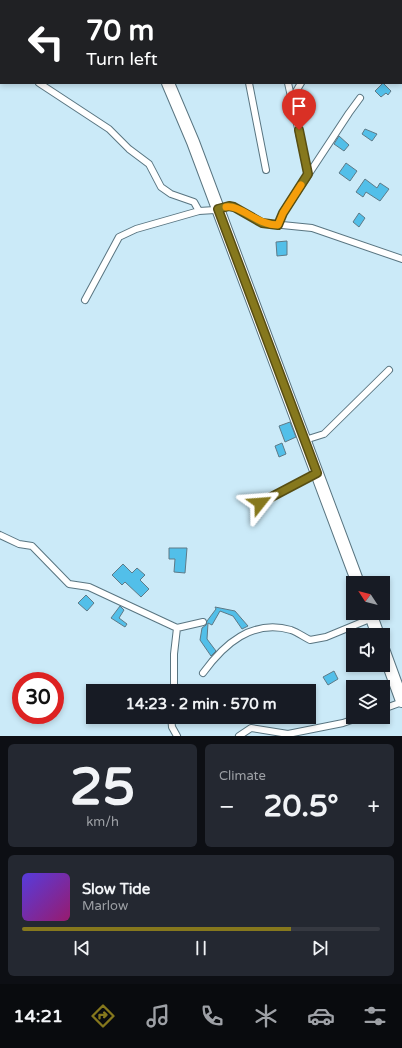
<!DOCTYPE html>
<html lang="en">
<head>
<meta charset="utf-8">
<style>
  :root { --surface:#171b24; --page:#242831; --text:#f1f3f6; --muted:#9ea1a6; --line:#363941; --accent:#86781d }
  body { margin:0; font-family:"Varela Round",sans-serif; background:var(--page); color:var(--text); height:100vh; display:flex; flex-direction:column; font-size:15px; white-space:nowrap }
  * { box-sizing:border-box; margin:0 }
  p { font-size:13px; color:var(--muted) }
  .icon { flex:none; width:22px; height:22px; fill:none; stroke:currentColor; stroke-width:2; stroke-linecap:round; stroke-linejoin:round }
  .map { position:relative; height:736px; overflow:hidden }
  .side { display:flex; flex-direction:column; gap:8px; padding:8px; background:#0d0f14; flex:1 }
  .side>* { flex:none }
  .top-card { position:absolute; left:0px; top:0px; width:402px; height:84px; box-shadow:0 2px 6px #0003; background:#202124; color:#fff; overflow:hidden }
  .needle { width:26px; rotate:306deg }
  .fabs { position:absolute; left:346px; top:576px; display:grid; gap:8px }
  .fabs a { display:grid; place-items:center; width:44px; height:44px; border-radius:0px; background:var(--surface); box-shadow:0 2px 6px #0003; font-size:20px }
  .speed { position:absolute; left:12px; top:672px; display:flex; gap:8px; font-size:20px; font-weight:700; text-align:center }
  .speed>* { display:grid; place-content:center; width:52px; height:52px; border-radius:50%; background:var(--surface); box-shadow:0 2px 6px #0003; line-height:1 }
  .speed .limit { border:6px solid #d22; background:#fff; color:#111 }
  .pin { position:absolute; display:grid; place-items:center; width:34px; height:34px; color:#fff; margin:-41px -17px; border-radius:50% 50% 50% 0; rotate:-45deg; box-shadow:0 0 4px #0007 }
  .pin .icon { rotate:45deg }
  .me { position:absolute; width:44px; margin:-22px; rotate:62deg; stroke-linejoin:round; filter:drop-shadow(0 0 3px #0008) }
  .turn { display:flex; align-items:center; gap:14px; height:84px; padding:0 20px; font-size:18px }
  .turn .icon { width:52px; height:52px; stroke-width:2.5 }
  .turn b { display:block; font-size:28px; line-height:34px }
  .big { font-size:30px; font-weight:700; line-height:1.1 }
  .side .tile { flex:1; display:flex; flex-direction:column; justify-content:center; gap:6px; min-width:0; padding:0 14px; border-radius:6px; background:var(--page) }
  .side .dial { align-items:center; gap:0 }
  .dial b { font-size:52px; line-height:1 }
  .song { display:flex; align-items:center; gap:12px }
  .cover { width:48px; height:48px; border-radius:6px; background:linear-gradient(135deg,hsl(250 70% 55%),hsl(320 70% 35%)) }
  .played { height:4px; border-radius:2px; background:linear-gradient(90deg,var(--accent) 75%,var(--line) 75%) }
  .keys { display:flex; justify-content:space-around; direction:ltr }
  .heat { display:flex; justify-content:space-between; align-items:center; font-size:22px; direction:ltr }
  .side .tiles { flex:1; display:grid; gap:8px; grid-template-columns:1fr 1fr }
  .tile:last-child { grid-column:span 2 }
  .trip { position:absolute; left:86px; top:684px; width:230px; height:40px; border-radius:0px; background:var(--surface); box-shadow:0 2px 6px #0003; font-weight:700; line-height:40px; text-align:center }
  .tabs { display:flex; height:64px; justify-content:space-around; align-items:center; background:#090b0e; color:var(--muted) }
  .tabs .icon { width:28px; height:28px }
  .tabs .selected { color:var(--accent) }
  .tabs b { font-size:18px; color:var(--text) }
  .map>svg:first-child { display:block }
  .building { fill:#52bfe9; stroke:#5e7a87 }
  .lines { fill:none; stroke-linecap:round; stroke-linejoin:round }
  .street-casing { stroke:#597581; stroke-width:8 }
  .highway-casing { stroke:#597581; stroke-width:14 }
  .street { stroke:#fff; stroke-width:6 }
  .highway { stroke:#fff; stroke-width:12 }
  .route-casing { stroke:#574e13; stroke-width:10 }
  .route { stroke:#86781d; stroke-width:7 }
  .slow { stroke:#f59e0b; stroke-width:7 }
</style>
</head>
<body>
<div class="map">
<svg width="402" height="736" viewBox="0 0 402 736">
  <rect width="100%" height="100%" fill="#cbeaf8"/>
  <!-- building -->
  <path class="building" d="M383,83l8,8 -3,4 -2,-2 -5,4 -6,-6z
    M365,129l12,5 -5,7 -10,-7z
    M339,136l10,9 -5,6 -10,-7z
    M346,163l11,8 -7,10 -11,-8z
    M365,179l12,9 3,-5 9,6 -9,12 -14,-9 -3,5 -7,-5z
    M359,213l6,5 -6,9 -6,-5z
    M287,241v14l-10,1 -1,-14z
    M290,422l6,15 -11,5 -6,-16z
    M282,443l4,11 -7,3 -4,-11z
    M169,548h18l-2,25 -11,-1 1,-13h-6z
    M123,564l9,9 5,-5 8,7 -5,5 9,9 -8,8 -16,-15 -3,3 -10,-10z
    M86,595l8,8 -7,8 -9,-8z
    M120,606l4,4 -5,8 8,6 -2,3 -14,-9z
    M215,607l20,4 13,15 -6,3 -9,-13 -13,-5 -8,14 -4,-2 -1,16 9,12 -5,5 -11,-16 2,-12 4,-3 1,-4 9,-12z
    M334,671l4,8 -10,6 -5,-8z"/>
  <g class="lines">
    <!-- street casing -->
    <g class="street-casing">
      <path id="street" d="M226,0l1,1
        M302,1l1,-1
        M349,1l1,-1
        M0,66h1
        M39,83l70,46 20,20 20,15 12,23 10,7 23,8 5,9
        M249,83l17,87
        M288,83l20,91
        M291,100l10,-17
        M278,225l5,-12 66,-100 11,-15
        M85,300l34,-63 17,-8 63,-18 16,-1 10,-3h9l28,16 50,5 90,31
        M305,440l19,-6 65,-64
        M260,503l57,-30
        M0,535l19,9 13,2 37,38 20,3 88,41 -3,26v37
        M177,628l26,-6
        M203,673c21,-29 49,-54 88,-43 6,2 13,7 19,10l16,-3 46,-19
        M383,709l19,-7
        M171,717l1,10 5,9
        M239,736l12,-8 37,6 55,-11 17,-6"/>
    </g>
    <!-- highway casing -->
    <g class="highway-casing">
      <path id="highway" d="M125,0l1,1
        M168,83l25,59 165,441
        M370,613l8,22
        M383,649l19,52"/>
    </g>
    <!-- street -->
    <use href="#street" class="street"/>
    <!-- highway -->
    <use href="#highway" class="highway"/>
  </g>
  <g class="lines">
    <!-- route casing -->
    <g class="route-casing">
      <path id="route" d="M260,503l57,-30 -99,-264 11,-3 5,1 28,16 16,2 5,-12 25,-39 -9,-44"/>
    </g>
    <!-- route -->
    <use href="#route" class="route"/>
    <!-- slow -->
    <path class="slow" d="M226,207c15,-2 31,18 52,18l5,-12 18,-28"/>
  </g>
</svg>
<div class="fabs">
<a><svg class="needle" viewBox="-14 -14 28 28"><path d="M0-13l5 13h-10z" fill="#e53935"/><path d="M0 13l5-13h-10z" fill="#9ea1a6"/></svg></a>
<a><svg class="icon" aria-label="sound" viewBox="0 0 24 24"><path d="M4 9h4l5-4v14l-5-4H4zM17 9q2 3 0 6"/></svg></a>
<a><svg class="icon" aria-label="layers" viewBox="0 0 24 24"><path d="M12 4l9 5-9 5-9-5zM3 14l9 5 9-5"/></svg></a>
</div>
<div class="speed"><div class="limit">30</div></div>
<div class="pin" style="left:299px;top:130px;background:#d93025"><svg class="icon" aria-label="arrive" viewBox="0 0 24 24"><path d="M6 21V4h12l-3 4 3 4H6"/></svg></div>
<svg class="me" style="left:260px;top:503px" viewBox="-20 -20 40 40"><path d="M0-17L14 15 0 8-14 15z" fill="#86781d" stroke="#fff" stroke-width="4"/></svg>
<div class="trip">14:23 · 2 min · 570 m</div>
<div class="top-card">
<div class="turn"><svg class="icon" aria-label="left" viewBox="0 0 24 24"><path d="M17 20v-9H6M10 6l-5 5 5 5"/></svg><div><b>70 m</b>Turn left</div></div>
</div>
</div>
<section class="side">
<div class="tiles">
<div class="tile dial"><b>25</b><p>km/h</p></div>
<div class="tile"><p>Climate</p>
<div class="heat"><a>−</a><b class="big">20.5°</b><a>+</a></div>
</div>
<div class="tile">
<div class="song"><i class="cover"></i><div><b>Slow Tide</b><p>Marlow</p></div></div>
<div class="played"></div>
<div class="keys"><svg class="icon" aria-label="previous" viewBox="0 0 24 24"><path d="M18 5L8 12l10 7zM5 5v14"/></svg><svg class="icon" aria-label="pause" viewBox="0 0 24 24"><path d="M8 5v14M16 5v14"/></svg><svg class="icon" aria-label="next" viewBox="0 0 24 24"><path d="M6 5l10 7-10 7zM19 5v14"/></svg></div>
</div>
</div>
</section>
<nav class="tabs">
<b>14:21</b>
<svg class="icon selected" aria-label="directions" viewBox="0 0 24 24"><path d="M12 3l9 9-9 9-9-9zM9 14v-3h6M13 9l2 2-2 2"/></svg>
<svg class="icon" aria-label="music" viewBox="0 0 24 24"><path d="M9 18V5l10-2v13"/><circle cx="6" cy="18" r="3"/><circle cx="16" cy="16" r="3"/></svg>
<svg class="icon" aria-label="phone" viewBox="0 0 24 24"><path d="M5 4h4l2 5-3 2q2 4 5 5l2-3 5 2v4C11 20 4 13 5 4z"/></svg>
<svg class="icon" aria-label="climate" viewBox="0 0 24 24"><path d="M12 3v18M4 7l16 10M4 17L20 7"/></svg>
<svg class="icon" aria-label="car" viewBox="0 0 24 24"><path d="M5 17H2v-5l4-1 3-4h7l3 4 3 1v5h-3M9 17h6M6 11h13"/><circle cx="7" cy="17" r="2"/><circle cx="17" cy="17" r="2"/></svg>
<svg class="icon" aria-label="filters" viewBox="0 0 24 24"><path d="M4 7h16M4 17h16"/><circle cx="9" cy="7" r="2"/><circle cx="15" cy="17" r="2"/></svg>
</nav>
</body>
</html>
